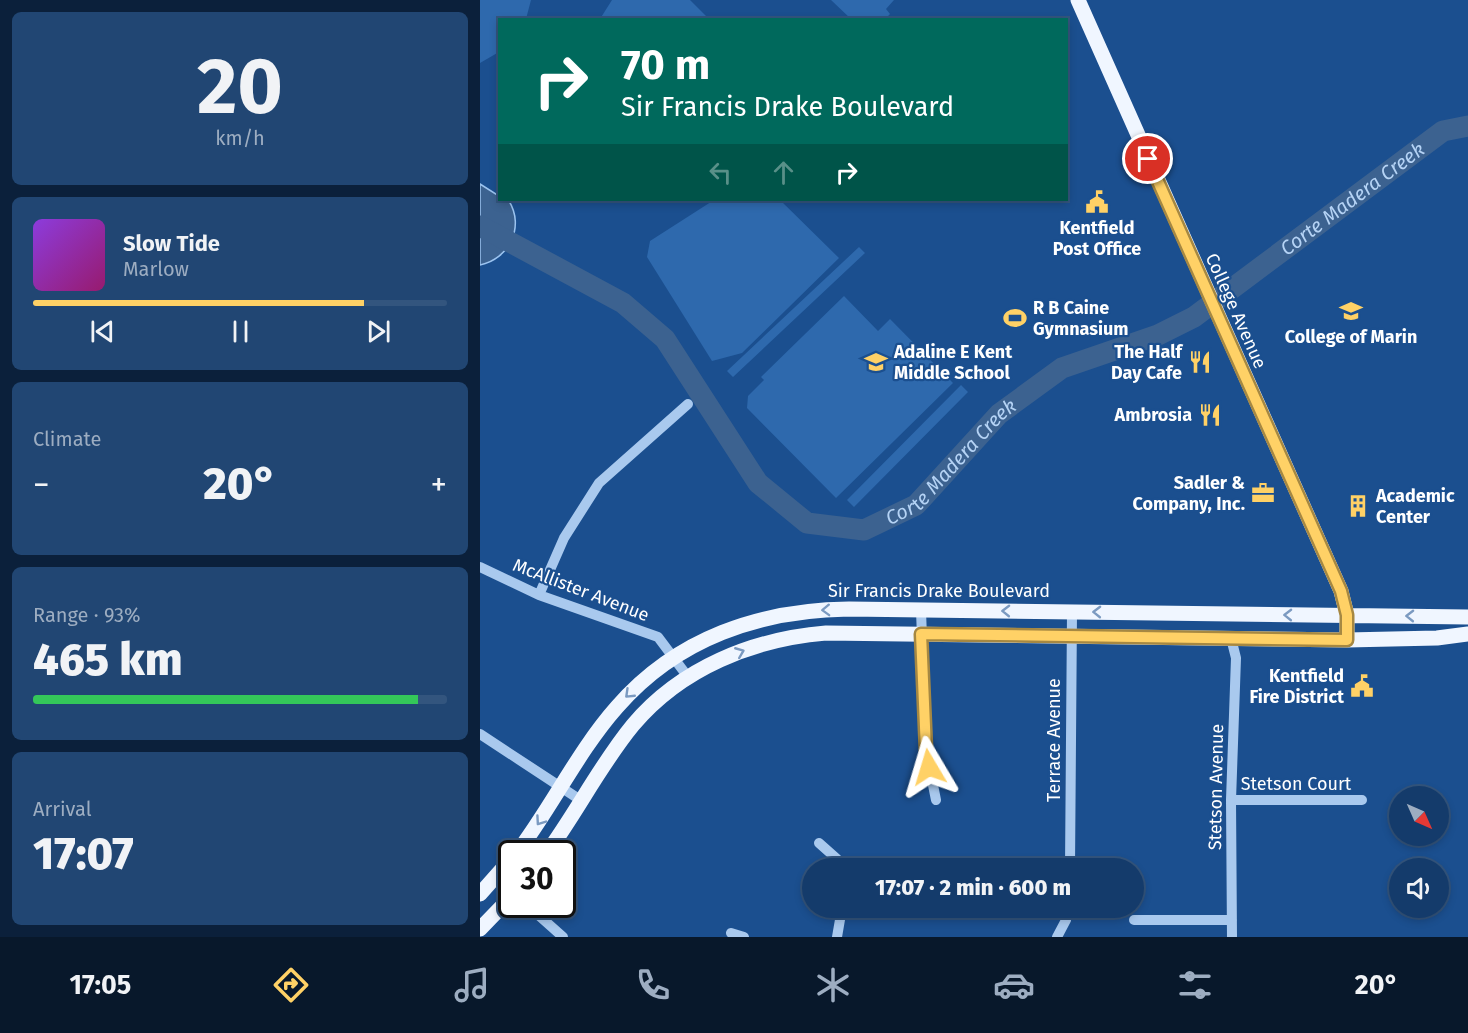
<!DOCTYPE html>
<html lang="en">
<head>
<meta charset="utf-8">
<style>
  :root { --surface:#143b6b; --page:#214673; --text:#f1f3f6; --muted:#9dadc1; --line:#33557e; --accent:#ffd166 }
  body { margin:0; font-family:"Fira Sans",sans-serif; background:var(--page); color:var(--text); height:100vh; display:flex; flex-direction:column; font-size:22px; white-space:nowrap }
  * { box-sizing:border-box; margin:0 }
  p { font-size:20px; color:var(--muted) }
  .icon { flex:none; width:33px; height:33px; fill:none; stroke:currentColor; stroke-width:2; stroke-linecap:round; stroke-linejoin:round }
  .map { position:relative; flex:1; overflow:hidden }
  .drawer { display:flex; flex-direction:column; gap:12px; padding:12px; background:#0b203b; width:480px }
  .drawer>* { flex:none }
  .guide { position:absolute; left:18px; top:18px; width:570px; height:183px; border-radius:0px; box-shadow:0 3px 9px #0003,0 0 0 2px var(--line); background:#00695c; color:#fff; overflow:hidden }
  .needle { width:39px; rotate:135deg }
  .tools { position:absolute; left:909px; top:786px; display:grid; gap:12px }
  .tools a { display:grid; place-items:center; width:60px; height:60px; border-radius:50%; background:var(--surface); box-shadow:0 3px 9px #0003,0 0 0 2px var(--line); font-size:30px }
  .speed { position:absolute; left:18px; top:840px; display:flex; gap:12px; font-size:30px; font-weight:700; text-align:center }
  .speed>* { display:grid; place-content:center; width:78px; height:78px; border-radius:50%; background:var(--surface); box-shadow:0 3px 9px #0003,0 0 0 2px var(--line); line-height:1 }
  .speed .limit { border:3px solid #111; border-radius:9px; background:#fff; color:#111 }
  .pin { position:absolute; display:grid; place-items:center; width:51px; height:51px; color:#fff; margin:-26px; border:3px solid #fff; border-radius:50%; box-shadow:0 2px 6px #0007 }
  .me { position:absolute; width:66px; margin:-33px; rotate:353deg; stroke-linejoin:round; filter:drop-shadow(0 0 4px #0008) }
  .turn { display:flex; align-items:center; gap:21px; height:126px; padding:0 24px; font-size:27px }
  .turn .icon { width:78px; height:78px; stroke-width:2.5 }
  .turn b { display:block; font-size:42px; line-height:51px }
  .lanes { display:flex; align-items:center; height:57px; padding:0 24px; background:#0003; justify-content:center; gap:30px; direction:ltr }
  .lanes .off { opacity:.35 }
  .big { font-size:45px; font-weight:800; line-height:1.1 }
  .drawer .widget { flex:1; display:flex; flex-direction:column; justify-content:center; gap:9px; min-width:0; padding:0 21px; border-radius:9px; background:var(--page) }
  .drawer .dial { align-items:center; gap:0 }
  .dial b { font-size:78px; line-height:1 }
  .song { display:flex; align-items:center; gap:18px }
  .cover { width:72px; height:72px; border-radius:9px; background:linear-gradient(135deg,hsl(270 70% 55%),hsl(320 70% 35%)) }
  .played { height:6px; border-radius:3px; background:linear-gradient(90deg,var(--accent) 80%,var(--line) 80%) }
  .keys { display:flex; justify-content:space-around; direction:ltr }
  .heat { display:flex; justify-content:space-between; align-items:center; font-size:33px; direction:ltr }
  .charge { height:9px; border-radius:4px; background:linear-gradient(90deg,#34c759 93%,var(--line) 0) }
  .trip { position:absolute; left:322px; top:858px; width:342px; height:60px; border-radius:30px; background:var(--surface); box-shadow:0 3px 9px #0003,0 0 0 2px var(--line); font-weight:800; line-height:60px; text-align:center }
  .dock { display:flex; height:96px; justify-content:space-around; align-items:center; background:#08182b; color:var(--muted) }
  .dock .icon { width:42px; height:42px }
  .dock .current { color:var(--accent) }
  .dock b { font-size:27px; color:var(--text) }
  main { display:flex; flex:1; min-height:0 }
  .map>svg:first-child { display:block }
  .green { fill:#2e69ad }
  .water { fill:#3c6290; stroke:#9cc4f0; stroke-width:1.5 }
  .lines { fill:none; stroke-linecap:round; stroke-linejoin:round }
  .river { stroke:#3c6290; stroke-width:21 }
  .minor { stroke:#a9c9ee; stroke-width:10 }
  .major { stroke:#f0f6ff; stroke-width:15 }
  .oneway { stroke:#7b9ac1 }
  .route-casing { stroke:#a68842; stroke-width:15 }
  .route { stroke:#ffd166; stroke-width:10 }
  .labels { text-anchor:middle; stroke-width:4.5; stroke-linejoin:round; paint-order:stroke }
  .poi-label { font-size:18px; font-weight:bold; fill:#fff; stroke:#1b4f8f; text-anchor:end }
  .street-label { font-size:18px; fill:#fff; stroke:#1b4f8f }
  .water-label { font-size:20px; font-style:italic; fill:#b5d3f5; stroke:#1b4f8f }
</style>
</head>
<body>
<main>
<section class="drawer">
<div class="widget dial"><b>20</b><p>km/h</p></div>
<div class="widget">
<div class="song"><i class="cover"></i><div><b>Slow Tide</b><p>Marlow</p></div></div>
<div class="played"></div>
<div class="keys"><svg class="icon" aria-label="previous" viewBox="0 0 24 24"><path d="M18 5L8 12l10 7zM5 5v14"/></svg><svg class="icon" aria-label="pause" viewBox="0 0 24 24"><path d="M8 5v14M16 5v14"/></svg><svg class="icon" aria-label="next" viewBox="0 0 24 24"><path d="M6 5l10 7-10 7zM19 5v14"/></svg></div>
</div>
<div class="widget"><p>Climate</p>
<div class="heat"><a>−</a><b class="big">20°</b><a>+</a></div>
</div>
<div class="widget"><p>Range · 93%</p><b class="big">465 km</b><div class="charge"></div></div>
<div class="widget"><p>Arrival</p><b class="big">17:07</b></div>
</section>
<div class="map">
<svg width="988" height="937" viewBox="0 0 988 937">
  <rect width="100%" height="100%" fill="#1b4f8f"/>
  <!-- green -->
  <path class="green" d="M0,0h51l-5,19 -26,1 -1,32 -19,11z
    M132,0h78l19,19h-109z
    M351,0h63l-8,9 4,5 -6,6 -33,-1z
    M234,200h66l59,58 -97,95 -30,8 -65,-104 3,-16z
    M379,247l6,6 -132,124 -6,-6z
    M364,296l34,35 12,-12 63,64 -117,115 -89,-90 1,-12 16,-16 -3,-3z
    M481,385l7,7 -114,115 -7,-7z"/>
  <!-- water -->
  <path class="water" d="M0,184l19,12 1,4 9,1c16,26 0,58 -29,64z"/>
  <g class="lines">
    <!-- river -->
    <path class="river" id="s1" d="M0,226l143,77 42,36 93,144 49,40 57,7 52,-25 83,-91 63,-46 96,-33 36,-18 249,-186 25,-5"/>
    <!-- minor -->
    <path class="minor" d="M0,567l59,28 119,42 30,40
      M59,595l25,-57 35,-55 89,-79
      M441,610l5,140 10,50
      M751,638l5,20 -5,142 1,137
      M0,734l102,67
      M751,800h131
      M339,843l18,16 3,9
      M590,868l2,-256
      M46,904l37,33
      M654,920h98
      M251,933l13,4
      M357,937l5,-29
      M577,937l9,-17 1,-12"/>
    <!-- major -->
    <path class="major" d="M598,0l263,591 6,24v25
      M36,854c36,-47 62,-103 101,-147 60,-69 143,-97 232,-98l619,8
      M66,854c31,-42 54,-89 87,-129 48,-57 120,-86 193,-92l521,7 90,-2 31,-4
      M0,894l32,-36
      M0,929l32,-33"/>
  </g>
  <!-- one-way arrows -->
  <defs><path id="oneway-chevron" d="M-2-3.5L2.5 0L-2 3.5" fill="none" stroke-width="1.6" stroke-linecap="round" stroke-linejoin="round" transform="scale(1.5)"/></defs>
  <g class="oneway">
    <use href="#oneway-chevron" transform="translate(346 610) rotate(178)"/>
    <use href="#oneway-chevron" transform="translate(526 611) rotate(-179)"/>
    <use href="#oneway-chevron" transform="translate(617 612) rotate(-179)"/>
    <use href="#oneway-chevron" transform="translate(808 615) rotate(-179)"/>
    <use href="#oneway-chevron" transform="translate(930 616) rotate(-179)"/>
    <use href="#oneway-chevron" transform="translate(260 652) rotate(-22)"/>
    <use href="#oneway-chevron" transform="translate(149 694) rotate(136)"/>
    <use href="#oneway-chevron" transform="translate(60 821) rotate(125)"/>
  </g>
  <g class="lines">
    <!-- route casing -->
    <g class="route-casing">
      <path id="route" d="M449,767l-3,-17 -5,-116 426,6v-25l-6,-24 -193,-432"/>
    </g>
    <!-- route -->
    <use href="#route" class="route"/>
  </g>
  <!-- icons -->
  <defs>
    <g id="civic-bare" transform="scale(1.8)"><path d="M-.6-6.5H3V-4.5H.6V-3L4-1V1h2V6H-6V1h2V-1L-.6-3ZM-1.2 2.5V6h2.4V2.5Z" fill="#ffd166" stroke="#1b4f8f" stroke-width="2.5" paint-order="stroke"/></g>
    <g id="university-bare" transform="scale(1.8)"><path d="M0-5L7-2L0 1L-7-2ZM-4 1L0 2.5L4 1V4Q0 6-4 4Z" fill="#ffd166" stroke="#1b4f8f" stroke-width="2.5" paint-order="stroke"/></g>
    <g id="stadium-bare" transform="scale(1.8)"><path d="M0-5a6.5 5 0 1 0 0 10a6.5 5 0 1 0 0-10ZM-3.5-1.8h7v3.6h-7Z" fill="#ffd166" stroke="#1b4f8f" stroke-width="2.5" paint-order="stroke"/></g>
    <g id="school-bare" transform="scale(1.8)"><path d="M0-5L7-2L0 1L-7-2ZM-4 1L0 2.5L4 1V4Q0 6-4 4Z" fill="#ffd166" stroke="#1b4f8f" stroke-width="2.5" paint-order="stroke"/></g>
    <g id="restaurant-bare" transform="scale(1.8)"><path d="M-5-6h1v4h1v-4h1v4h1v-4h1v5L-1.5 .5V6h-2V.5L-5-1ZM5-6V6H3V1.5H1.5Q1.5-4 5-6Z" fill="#ffd166" stroke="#1b4f8f" stroke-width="2.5" paint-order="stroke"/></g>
    <g id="office-bare" transform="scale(1.8)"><path d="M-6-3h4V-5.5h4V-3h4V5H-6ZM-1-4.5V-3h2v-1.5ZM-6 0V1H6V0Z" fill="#ffd166" stroke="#1b4f8f" stroke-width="2.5" paint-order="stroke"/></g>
    <g id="building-bare" transform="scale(1.8)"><path d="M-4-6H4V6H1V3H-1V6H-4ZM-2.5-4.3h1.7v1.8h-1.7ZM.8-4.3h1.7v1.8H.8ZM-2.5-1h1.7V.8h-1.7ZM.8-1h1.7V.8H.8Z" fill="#ffd166" stroke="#1b4f8f" stroke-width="2.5" paint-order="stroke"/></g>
  </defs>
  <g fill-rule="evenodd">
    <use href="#civic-bare" x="617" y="202"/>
    <use href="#university-bare" x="871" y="311"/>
    <use href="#stadium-bare" x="535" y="318"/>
    <use href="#school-bare" x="396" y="362"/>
    <use href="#restaurant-bare" x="720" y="362"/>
    <use href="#restaurant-bare" x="730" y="415"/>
    <use href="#office-bare" x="783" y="493"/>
    <use href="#building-bare" x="878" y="506"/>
    <use href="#civic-bare" x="882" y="686"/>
  </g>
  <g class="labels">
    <!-- poi labels -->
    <g class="poi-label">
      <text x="617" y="234" text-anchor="middle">Kentfield<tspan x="617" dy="21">Post Office</tspan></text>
      <text x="553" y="314" text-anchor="start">R B Caine<tspan x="553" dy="21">Gymnasium</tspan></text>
      <text x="871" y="343" text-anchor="middle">College of Marin</text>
      <text x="414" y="358" text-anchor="start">Adaline E Kent<tspan x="414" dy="21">Middle School</tspan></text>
      <text x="702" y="358">The Half<tspan x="702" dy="21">Day Cafe</tspan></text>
      <text x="712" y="421">Ambrosia</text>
      <text x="765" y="489">Sadler &amp;<tspan x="765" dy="21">Company, Inc.</tspan></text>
      <text x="896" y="502" text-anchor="start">Academic<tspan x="896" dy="21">Center</tspan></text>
      <text x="864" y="682">Kentfield<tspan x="864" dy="21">Fire District</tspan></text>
    </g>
    <!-- street labels -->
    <g class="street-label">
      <text transform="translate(756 311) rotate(66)" y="6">College Avenue</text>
      <text transform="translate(101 590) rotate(21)" y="6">McAllister Avenue</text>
      <text x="459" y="597">Sir Francis Drake Boulevard</text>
      <text transform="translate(574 740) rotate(-90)" y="6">Terrace Avenue</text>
      <text x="816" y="790">Stetson Court</text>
      <text transform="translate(736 787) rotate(-89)" y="6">Stetson Avenue</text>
    </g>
    <!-- water labels -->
    <g class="water-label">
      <text dy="7" stroke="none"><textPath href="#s1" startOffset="1108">Corte Madera Creek</textPath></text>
      <text dy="7" stroke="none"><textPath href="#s1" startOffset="622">Corte Madera Creek</textPath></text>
    </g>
  </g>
</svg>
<div class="tools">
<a><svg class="needle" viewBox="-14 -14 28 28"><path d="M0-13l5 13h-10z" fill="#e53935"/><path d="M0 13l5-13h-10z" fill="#9dadc1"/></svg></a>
<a><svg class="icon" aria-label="sound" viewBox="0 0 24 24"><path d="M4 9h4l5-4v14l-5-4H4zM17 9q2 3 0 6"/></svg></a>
</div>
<div class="speed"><div class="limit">30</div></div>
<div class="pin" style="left:668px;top:159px;background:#d93025"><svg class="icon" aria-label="arrive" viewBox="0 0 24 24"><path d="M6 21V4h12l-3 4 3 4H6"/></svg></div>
<svg class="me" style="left:449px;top:767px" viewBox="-20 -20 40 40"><path d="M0-17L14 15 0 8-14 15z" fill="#ffd166" stroke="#fff" stroke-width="4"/></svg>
<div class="trip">17:07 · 2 min · 600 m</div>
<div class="guide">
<div class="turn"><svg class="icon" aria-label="right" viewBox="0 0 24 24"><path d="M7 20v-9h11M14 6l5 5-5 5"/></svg><div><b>70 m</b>Sir Francis Drake Boulevard</div></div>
<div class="lanes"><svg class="icon off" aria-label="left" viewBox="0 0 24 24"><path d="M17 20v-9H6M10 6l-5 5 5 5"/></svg><svg class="icon off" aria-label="ahead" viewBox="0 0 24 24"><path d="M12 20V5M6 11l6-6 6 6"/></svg><svg class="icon" aria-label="right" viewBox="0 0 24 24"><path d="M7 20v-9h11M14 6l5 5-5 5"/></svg></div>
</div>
</div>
</main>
<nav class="dock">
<b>17:05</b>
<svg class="icon current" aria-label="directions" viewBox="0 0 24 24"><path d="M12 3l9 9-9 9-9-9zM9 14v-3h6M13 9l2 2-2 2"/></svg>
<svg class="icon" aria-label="music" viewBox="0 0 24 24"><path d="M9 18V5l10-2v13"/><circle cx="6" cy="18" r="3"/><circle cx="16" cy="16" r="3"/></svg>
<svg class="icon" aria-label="phone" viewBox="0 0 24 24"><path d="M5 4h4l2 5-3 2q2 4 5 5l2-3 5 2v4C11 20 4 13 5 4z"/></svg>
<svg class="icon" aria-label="climate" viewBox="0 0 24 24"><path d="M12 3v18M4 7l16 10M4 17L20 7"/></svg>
<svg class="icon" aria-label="car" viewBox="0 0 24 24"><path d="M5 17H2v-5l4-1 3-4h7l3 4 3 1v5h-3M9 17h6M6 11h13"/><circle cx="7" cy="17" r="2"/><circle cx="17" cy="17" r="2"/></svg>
<svg class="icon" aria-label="filters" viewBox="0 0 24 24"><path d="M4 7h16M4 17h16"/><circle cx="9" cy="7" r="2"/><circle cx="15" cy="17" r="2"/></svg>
<b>20°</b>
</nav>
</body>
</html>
